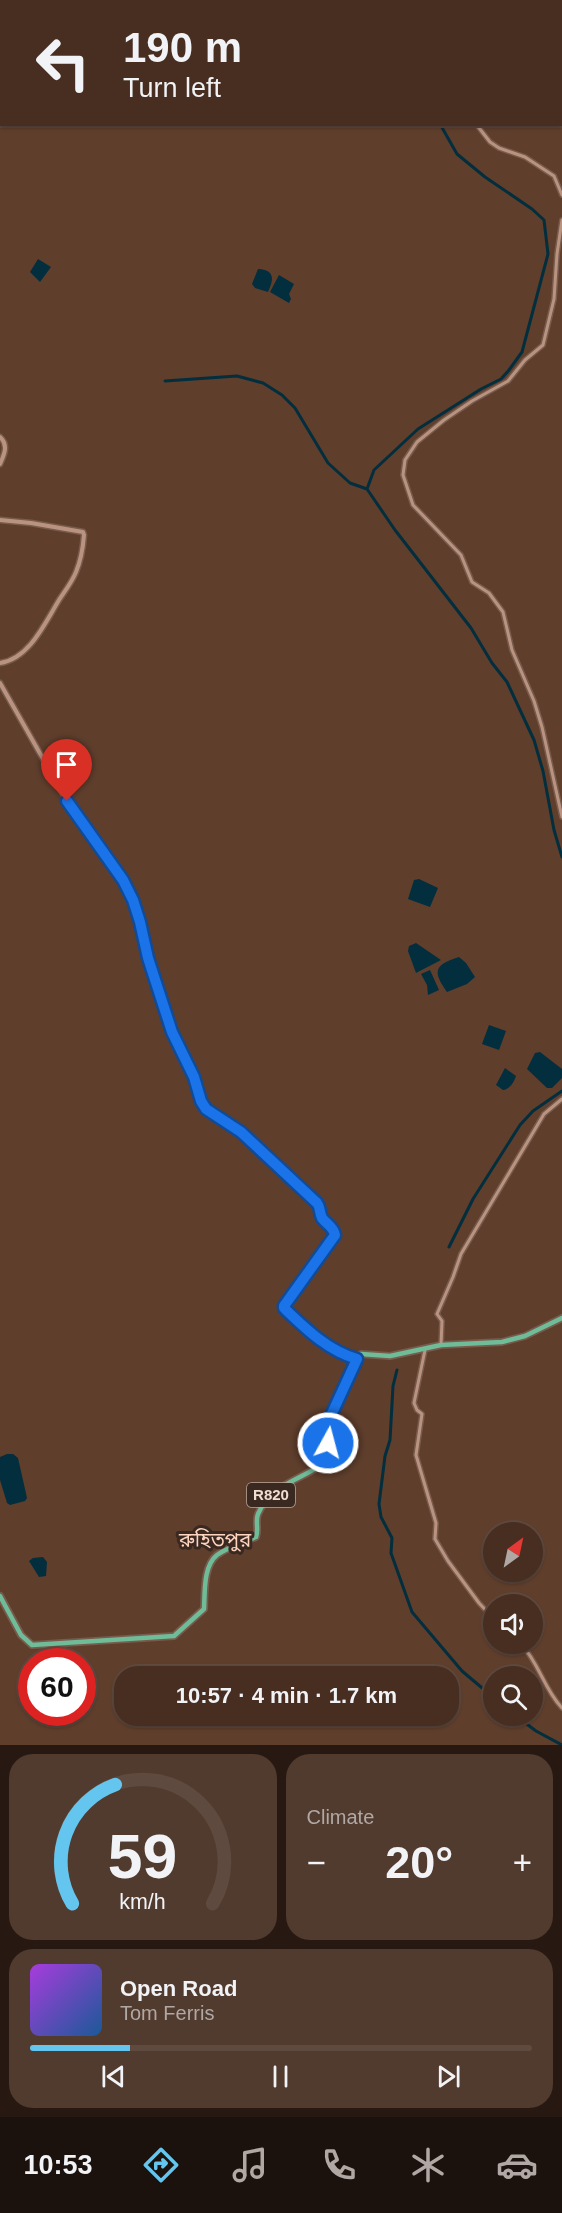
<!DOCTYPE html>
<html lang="en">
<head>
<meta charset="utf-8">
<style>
  :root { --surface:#472e21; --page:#513a2e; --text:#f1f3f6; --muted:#b0a8a5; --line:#5f4a3f; --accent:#64c5ee }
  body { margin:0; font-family:Arial,"Noto Sans Bengali",sans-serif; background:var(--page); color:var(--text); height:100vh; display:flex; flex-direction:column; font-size:22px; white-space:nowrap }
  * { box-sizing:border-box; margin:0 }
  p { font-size:20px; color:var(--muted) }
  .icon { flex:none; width:33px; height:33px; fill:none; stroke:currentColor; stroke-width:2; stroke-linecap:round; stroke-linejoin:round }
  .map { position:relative; height:1745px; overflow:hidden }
  .panel { display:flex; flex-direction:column; gap:9px; padding:9px; background:#271912; flex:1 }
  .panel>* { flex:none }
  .top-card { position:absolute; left:0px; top:0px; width:562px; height:126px; box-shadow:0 2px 4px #0004,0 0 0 2px var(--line); background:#472e21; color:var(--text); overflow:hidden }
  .needle { width:39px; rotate:33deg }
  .tools { position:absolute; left:483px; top:1522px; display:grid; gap:12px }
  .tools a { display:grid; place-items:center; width:60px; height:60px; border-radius:50%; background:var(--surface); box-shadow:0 2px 4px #0004,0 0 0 2px var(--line); font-size:30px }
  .speed { position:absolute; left:18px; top:1648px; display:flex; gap:12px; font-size:30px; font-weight:700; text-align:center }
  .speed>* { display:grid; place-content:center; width:78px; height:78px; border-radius:50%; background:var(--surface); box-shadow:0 2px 4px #0004,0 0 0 2px var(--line); line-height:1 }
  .speed .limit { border:9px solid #d22; background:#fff; color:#111 }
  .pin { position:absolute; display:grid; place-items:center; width:51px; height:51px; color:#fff; margin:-62px -26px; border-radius:50% 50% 50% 0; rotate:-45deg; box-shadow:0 0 6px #0007 }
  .pin .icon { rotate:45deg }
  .me { position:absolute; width:66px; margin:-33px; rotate:7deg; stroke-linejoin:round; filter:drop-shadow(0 0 4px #0008) }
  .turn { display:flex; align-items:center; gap:21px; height:126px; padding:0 24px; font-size:27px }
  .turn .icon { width:78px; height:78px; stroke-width:2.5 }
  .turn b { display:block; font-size:42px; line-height:51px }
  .big { font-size:45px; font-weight:800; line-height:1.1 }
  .panel .tile { flex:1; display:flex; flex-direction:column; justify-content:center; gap:9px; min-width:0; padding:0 21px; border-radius:24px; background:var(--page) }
  .panel .dial { align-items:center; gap:0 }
  .dial svg { height:156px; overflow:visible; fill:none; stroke:var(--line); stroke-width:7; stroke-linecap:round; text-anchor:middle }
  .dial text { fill:var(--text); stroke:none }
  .song { display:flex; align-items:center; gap:18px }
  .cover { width:72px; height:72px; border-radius:9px; background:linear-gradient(135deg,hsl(280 70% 55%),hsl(210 70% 35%)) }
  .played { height:6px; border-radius:3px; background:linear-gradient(90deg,var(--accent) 20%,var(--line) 20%) }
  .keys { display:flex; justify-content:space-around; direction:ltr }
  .heat { display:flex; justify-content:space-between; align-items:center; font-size:33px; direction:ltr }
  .panel .tiles { flex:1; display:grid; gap:9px; grid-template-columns:1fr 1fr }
  .tile:last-child { grid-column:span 2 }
  .trip { position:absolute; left:114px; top:1666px; width:345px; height:60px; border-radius:24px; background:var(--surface); box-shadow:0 2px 4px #0004,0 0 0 2px var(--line); font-weight:800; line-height:60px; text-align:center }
  .tabs { display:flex; height:96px; justify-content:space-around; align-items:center; background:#1c120d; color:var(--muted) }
  .tabs .icon { width:42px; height:42px }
  .tabs .active { color:var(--accent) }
  .tabs b { font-size:27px; color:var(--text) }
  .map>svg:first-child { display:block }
  .water { fill:#032e3e }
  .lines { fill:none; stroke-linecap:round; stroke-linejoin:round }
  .canal { stroke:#032e3e; stroke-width:3 }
  .tertiary-casing { stroke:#775b4c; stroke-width:6 }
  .secondary-casing { stroke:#775b4c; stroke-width:7 }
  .primary-casing { stroke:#775b4c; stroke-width:8 }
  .tertiary { stroke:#ba9380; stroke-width:3 }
  .secondary { stroke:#ba9380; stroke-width:4 }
  .primary { stroke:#6fbc99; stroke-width:4.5 }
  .route-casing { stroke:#114b97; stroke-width:15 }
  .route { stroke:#1a73e8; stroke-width:10 }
  .labels { text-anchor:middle; stroke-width:6; stroke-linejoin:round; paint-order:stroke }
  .shield { fill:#392921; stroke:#baa69c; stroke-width:1.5 }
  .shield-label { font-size:15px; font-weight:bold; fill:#f1dcd1 }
  .quarter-label { font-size:20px; fill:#fed4bf; stroke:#392921 }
</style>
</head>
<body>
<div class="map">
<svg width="562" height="1745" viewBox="0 0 562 1745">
  <rect width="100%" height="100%" fill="#5f3e2c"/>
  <!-- water -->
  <path class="water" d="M38,259l13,8 -11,15 -10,-10z
    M258,269c17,1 16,10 10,23l-13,-4 -3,-4z
    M279,275l15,9 -5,10 2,5 -2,4 -19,-11z
    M419,879l19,9 -8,19 -22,-8 6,-19z
    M416,943l25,17 -25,13 -8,-22 1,-5z
    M459,957l7,6 9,14 -8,7 -20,8c-14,-20 -14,-27 12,-35z
    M430,970l9,20 -11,5 -1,-10 -6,-11z
    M489,1025l17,6 -7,19 -17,-6z
    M540,1052l22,17v9l-10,10h-5l-20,-19 8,-16z
    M505,1068l11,8c-2,6 -6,13 -13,14l-7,-5z
    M7,1454h6l5,4 9,40 -2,3 -15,4 -3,-2 -7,-23v-23z
    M43,1557l4,5 -1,14 -7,1 -10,-16 4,-3z"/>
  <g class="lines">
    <!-- canal -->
    <path class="canal" d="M383,0l1,2
      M165,381l72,-5 26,7 19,12 13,13 33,55 22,20 17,6 28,41 76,98 21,35 15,19 27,58 9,31 11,59 8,27
      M367,489l7,-19 44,-41 63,-40 20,-10 8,-9 13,-18 26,-98 -4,-34 -12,-11 -47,-32 -28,-23 -17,-30
      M449,1247l24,-48 47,-74 13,-14 29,-20
      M397,1370l-4,16 -3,54 -5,16 -6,48 2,13 11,21 -1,15 21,59 50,59 32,27
      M516,1716l20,15 26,14"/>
    <!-- tertiary casing -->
    <g class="tertiary-casing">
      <path id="tertiary" d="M399,0l1,2
        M476,124l14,18 9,6 26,9 29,19 8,19
        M562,220l-5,34 -3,45 -11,46 -18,15 -17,21 -36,20 -28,19 -27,22 -12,18 -2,15 10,30 48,50 11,27 17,11 14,19 9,38 22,51 8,26 20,90
        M441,1345l1,-24 -5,-7 16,-37 8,-23 83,-140 18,-15
        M425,1350l-11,53 3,7 5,4 -6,41 20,68 -1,16 13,22 31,42 15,16
        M521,1644c18,19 23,45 41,64"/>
    </g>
    <!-- secondary casing -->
    <g class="secondary-casing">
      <path id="secondary" d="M0,437c9,8 4,18 0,27
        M0,520l31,3 52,9 1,3c-1,13 -3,25 -8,37 -4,10 -11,19 -17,28 -14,23 -30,59 -59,63
        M0,683l67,118 56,79 10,20 7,22 8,36 24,74 22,45 12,32 35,23 76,71c4,5 2,9 5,15 5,7 11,8 13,17l-49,65 -2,8c22,22 43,42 73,51"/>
    </g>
    <!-- primary casing -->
    <g class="primary-casing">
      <path id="primary" d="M0,1596l21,39 11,10 142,-9 30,-27c1,-16 -1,-43 13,-54 11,-8 27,-13 39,-18 3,-7 -1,-16 2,-23 13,-30 43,-34 66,-51l5,-9 -1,-32 31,-67 2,-1 29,2 51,-11 61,-3 23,-6 37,-18"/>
    </g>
    <!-- tertiary -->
    <use href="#tertiary" class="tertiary"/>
    <!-- secondary -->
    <use href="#secondary" class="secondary"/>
    <!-- primary -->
    <use href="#primary" class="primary"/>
  </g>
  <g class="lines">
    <!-- route casing -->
    <g class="route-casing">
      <path id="route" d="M67,801l56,79 10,20 7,22 8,36 24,74 22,45 7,24 5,8 35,23 76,71c4,5 2,9 5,15 5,7 11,8 13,17l-51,71v2c22,21 43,42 73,51l-29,63v21"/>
    </g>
    <!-- route -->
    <use href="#route" class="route"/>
  </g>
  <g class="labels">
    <!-- shield labels -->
    <rect class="shield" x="247" y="1483" width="48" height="24" rx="4.5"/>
    <g class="shield-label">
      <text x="271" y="1500">R820</text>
    </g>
    <!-- quarter labels -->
    <g class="quarter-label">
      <text x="215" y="1547">রুহিতপুর</text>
    </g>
  </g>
</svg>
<div class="tools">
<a><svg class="needle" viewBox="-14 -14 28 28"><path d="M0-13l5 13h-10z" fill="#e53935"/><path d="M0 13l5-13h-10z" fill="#b0a8a5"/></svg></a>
<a><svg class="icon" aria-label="sound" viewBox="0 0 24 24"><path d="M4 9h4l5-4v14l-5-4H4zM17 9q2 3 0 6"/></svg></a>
<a><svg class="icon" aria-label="search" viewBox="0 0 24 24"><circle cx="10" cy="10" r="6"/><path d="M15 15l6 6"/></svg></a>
</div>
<div class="speed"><div class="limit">60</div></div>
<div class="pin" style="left:67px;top:801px;background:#d93025"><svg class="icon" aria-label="arrive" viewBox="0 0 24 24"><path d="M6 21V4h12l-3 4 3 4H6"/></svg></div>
<svg class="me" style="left:328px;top:1443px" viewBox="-20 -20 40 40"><circle r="17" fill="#1a73e8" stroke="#fff" stroke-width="3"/><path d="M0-11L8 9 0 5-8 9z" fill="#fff"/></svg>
<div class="trip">10:57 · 4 min · 1.7 km</div>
<div class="top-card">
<div class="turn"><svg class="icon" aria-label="left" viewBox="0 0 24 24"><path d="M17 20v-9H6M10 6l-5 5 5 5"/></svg><div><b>190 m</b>Turn left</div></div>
</div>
</div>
<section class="panel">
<div class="tiles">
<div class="tile dial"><svg viewBox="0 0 100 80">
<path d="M14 69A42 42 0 1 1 86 69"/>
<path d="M14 69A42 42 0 0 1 36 8" stroke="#64c5ee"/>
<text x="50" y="56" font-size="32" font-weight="700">59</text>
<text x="50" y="72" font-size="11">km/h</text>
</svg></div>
<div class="tile"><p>Climate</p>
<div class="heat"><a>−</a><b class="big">20°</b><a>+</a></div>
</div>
<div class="tile">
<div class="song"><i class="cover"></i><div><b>Open Road</b><p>Tom Ferris</p></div></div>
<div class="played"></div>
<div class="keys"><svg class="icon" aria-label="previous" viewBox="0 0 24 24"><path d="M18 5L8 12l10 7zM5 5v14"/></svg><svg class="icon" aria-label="pause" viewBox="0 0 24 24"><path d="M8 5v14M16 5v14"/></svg><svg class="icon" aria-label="next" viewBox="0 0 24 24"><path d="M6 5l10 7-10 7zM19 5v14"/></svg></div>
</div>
</div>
</section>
<nav class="tabs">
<b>10:53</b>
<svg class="icon active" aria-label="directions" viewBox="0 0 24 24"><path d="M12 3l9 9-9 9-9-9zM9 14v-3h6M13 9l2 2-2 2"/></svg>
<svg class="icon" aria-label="music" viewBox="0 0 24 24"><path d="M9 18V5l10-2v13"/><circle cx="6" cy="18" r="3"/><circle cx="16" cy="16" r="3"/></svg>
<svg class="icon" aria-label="phone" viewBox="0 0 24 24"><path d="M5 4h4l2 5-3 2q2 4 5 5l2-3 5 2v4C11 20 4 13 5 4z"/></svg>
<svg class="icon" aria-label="climate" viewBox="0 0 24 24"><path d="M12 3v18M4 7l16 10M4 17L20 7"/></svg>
<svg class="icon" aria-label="car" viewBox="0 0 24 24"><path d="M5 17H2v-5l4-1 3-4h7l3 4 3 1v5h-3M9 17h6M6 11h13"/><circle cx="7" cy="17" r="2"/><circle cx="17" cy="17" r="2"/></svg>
</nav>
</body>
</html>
